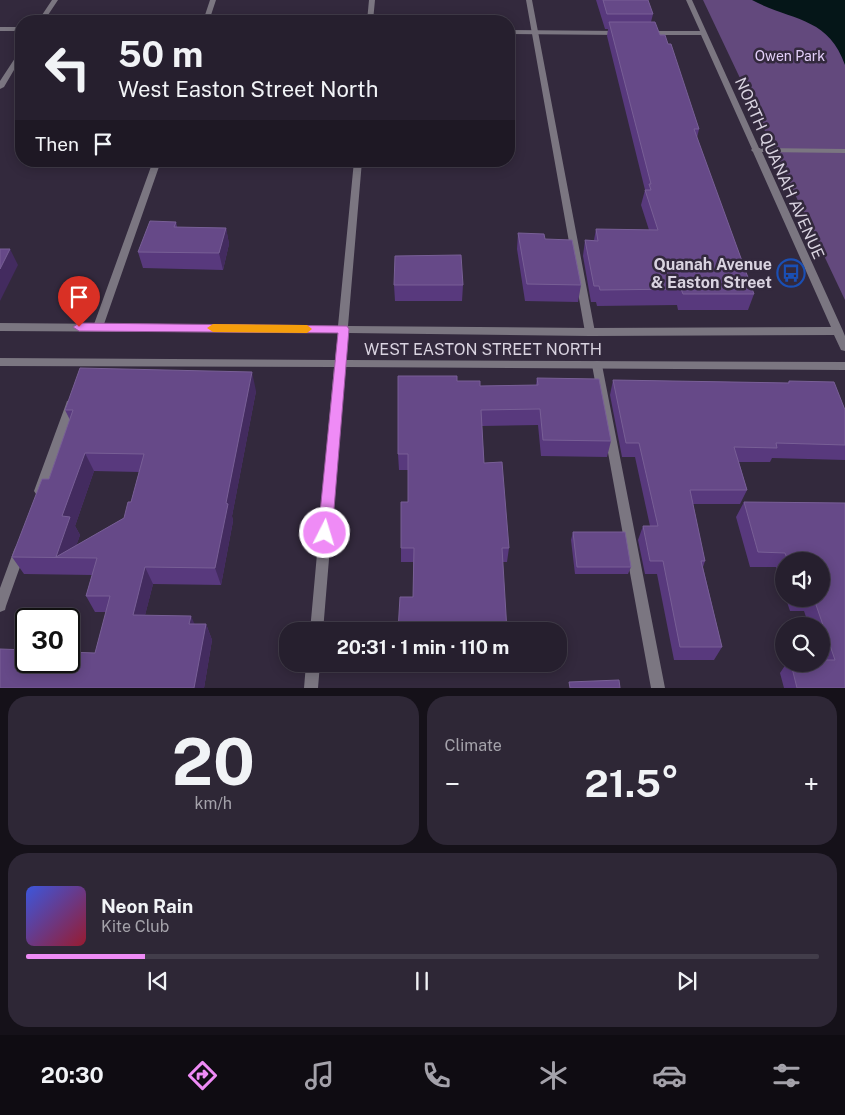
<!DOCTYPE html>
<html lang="en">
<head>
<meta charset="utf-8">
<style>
  :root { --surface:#261f2e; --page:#2e2736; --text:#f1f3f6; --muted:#a4a2aa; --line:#423d4a; --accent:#ef8bf6 }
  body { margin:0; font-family:"Public Sans",sans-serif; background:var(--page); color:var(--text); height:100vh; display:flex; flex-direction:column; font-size:19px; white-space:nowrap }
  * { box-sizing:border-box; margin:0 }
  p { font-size:16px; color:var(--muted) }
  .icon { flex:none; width:28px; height:28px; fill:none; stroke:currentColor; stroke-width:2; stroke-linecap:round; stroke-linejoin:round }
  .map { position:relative; height:688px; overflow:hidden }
  .drawer { display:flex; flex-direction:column; gap:8px; padding:8px; background:#151119; flex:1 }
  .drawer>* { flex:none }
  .guide { position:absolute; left:15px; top:15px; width:500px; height:152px; border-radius:20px; box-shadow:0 2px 12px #0003,0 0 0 1px var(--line); background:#261f2e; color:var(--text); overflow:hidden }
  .fabs { position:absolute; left:775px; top:552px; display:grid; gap:10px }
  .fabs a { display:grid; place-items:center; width:55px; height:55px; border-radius:50%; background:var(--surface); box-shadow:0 2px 12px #0003,0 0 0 1px var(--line); font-size:25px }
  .speed { position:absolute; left:15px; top:608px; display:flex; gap:10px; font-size:25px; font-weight:700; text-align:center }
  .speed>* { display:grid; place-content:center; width:65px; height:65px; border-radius:50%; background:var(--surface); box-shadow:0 2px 12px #0003,0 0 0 1px var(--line); line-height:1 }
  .speed .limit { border:2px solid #111; border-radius:8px; background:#fff; color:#111 }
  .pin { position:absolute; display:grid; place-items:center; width:42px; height:42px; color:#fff; margin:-51px -21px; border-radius:50% 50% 50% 0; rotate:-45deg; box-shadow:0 0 5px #0007 }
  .pin .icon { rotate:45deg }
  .me { position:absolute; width:55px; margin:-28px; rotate:5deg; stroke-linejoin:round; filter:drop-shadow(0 0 4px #0008) }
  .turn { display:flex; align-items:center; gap:18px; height:105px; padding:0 20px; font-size:22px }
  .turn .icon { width:65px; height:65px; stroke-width:2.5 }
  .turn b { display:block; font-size:35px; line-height:42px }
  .then { display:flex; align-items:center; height:48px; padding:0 20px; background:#0003; gap:10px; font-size:19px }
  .big { font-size:38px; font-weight:700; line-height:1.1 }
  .drawer .tile { flex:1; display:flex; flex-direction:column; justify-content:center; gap:8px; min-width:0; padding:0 18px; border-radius:20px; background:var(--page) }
  .drawer .dial { align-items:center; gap:0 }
  .dial b { font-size:65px; line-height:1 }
  .song { display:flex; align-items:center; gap:15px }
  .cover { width:60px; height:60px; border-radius:8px; background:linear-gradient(135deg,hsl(230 70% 55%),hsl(350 70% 35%)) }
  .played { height:5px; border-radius:2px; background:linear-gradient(90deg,var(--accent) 15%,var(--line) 15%) }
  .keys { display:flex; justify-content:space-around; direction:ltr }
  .heat { display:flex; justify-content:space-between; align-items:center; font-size:28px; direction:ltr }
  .drawer .tiles { flex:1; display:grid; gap:8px; grid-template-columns:1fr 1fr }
  .tile:last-child { grid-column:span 2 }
  .trip { position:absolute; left:279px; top:622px; width:288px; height:50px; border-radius:20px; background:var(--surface); box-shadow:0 2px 12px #0003,0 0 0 1px var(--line); font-weight:700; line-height:50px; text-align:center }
  .dock { display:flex; height:80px; justify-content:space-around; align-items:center; background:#0f0c12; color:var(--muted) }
  .dock .icon { width:35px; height:35px }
  .dock .current { color:var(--accent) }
  .dock b { font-size:22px; color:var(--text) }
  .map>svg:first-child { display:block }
  .green { fill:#63497d }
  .water { fill:#051618 }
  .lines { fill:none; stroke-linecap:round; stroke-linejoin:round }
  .service { fill:#7b7681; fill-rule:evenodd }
  .minor { fill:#7b7681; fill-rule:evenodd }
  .wall { fill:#58397d; fill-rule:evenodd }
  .shaded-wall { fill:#432b5f }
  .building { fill:#664988; stroke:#785f96; fill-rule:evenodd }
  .route { fill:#ef8bf6; stroke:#9b5aa0 }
  .slow { fill:#f59e0b }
  .labels { text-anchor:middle; stroke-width:5; stroke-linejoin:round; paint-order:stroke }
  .far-park-label { font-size:14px; fill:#e4d0fa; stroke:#33293d }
  .street-label { font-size:16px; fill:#d9d3e0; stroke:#33293d }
  .poi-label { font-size:16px; font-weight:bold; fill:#d9d3e0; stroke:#33293d; text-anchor:end }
</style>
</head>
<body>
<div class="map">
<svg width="845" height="688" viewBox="0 0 845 688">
  <rect width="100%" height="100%" fill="#33293d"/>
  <!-- green -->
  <path class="green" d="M703,0h142v300z"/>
  <!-- water -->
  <path class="water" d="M752,0h93v65c-17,-49 -54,-44 -93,-65z"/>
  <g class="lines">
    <!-- service -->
    <path class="service" d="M210,0h6l-7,21h-6z
      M526,0h6l63,332 -5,4 -5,-4z
      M153,161h8l-58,166 -2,2h-6l-2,-2z
      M597,361l4,1 1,3 63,323h-14l-59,-323 1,-3z
      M71,400l4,1 1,3 -30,87 -2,3 -4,2 -4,-2 -2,-3 32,-87 1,-3z
      M20,545l4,1 2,4 -20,56 -1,4 -5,2v-24l14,-38 2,-4z"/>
    <!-- minor -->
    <path class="minor" d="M52,0h6l-14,21h-6z
      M369,0h6l-2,21h-6z
      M686,0h6l67,148 86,1v4l-83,-1 81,179 2,5v15l-4,-1 -7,-15 -244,1 -242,-3 -3,27 500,2v8l-500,-3 -22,264h-13l24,-264 -334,-1v-8l335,2 3,-27 -338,-2v-8l338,3 16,-165h8l-14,165 242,2 241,-1 -78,-175 -2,-2 1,-1 -51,-114h-54l-3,-2 3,-2h53z
      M0,27h21v4h-21z
      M509,30l111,1 3,2 -3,2 -111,-1z
      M21,51v7l-17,29 -4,2v-8l19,-29z
      M306,664h14l-2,24h-14z"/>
  </g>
  <!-- wall -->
  <path class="wall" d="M596,0h52l5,14 -2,8 9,13 39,94 -2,9 57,156 -6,16h-70l-1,-5 -80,1 -1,-4h-5l-8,-46 2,-16h9l2,-11 53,1 -8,-25 4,-15 -38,-154 1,-7h-3z
    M176,222l1,5 49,1 3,16 -6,26 -80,-2 -5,-16z
    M518,233l27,6 36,46 -3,17 -53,-1 -8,-52z
    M394,285h69l-1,16h-67z
    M537,378l74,63 -4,16 -66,-1 -3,-31 -56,1 2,37 25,85 -2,14h-4l-90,35v-35h-12v-14l7,-46v-32h-9l-1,-16 59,-73 23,5 56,-1z
    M613,380l175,3 1,-2 56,29v50l-73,-2 -2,4h-31l8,28 -7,14h-47l12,57 -2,6 19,80 -8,13h-40l-17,-86h-12l-7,-34 5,-14h7l-15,-69h-13l-12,-62z
    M256,391l-24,125 1,5 -12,64 -68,-1 -8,31 50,9h11l6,16 -8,48h-204l95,-35 11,-41h-11l-9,-16 6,-21 -68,-1 -12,-17 37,-78 21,-59 -5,-10zM94,471l45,1 -8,30 -7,16 -48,28 4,-11 -5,-9z
    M744,502l101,1v185h-61l-4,-15 6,-9h35v-38h-12l-5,-15h-14l-4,-12h35v-38h-37v31l-8,-25h-26l-14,-50z
    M573,532l58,35 -3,7h-53l-4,-34z"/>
  <!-- shaded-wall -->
  <path class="shaded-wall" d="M226,228l3,16 -6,26 -4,-17z
    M10,249l8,16 -18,36v-32z
    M252,372l4,19 -24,125 1,5 -12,64 -6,-17 11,-65z
    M85,453l9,18 -19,55 5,9 -8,23 -16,-1 6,-41z
    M145,567l8,17 -12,47 -8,-16z
    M191,616l7,16 -9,-8z
    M206,624l6,16 -8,48h-10z"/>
  <!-- building -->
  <path class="building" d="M603,0h45l5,14h-46z
    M609,22h46l5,13h5l3,9h3l28,85h-5l60,165h-71l-2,-5 -81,1 -1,-4h-5l-9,-46 13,1 -2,-12 62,1 -13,-40h6l-2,-6h2z
    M150,221l26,1 -2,5 52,1 -7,25 -81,-1z
    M518,233l26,1 1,5 27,1 9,45 -54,-1z
    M0,249h10l-10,20z
    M461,255l2,30h-69l1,-29z
    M80,368l172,4 -26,131 2,1 -13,64 -70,-1 -12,48 58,1 -2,8h17l-12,64h-194v-39l26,1v11h43v-9l26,1 15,-57h-24l11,-38 -85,-1 30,-78h7l24,-69h-8zM85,453l59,1 -13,48h-3l-4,16 -68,39 14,-40 -8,-1z
    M398,376h59v5h23v5l58,-1 -1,-7 62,1 12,62 -68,-1 -3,-31 -59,1 3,53 18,-1 7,86h-7l5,83h-109l2,-34h13l1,-49h-13v-46h7v-48h-10z
    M613,380l176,3v-2l45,1 11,28v35l-69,-2 1,5 -43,-1 13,43h-57l15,71h-4l21,86h-42l-17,-86h-13l-7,-35h15l-19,-83h-13z
    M744,502l101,1v185h-48l-6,-24h30v-4h14l-21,-61h7v-38h-33l-3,-8 -27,-1z
    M573,532h52l6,35h-54z
    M619,680l1,8h-50l-1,-6z"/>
  <!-- route -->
  <path class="route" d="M79,323l268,3 2,3 -17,204 -2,4 -5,2 -5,-2 -2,-4 20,-200 -259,-2 -6,-4z"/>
  <!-- slow -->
  <path class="slow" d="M213,324l94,1 5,4 -5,4 -94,-1 -6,-4z"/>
  <!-- icons -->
  <defs>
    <g id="bus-ring" transform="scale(1.4375)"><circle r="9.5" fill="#33293d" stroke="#1a4fb4" stroke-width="1.5"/><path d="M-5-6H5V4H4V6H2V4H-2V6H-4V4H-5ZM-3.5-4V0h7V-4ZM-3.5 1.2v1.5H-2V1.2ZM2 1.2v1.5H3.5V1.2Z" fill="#1a4fb4"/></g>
  </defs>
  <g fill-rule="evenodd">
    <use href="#bus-ring" x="791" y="273"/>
  </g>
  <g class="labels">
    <!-- far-park labels -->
    <g class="far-park-label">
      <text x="790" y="61">Owen Park</text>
    </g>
    <!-- street labels -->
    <g class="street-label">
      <text transform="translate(780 168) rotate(66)" y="6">NORTH QUANAH AVENUE</text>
      <text x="483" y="355">WEST EASTON STREET NORTH</text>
    </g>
    <!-- poi labels -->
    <g class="poi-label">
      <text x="772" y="270">Quanah Avenue<tspan x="772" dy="18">&amp; Easton Street</tspan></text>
    </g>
  </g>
</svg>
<div class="fabs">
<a><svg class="icon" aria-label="sound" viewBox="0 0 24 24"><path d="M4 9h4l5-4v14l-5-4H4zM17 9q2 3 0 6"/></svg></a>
<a><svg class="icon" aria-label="search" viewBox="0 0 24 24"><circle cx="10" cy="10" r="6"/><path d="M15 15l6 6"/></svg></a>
</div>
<div class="speed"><div class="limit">30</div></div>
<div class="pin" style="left:79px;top:327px;background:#d93025"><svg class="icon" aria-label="arrive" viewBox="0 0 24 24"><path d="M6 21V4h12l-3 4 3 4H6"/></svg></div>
<svg class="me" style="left:325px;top:533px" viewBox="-20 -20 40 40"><circle r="17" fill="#ef8bf6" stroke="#fff" stroke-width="3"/><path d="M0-11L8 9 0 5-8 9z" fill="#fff"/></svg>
<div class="trip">20:31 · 1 min · 110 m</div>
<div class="guide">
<div class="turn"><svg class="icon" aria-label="left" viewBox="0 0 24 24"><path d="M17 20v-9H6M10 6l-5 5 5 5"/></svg><div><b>50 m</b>West Easton Street North</div></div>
<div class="then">Then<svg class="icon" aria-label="arrive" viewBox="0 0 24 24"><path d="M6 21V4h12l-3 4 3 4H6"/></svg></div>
</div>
</div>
<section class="drawer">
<div class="tiles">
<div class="tile dial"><b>20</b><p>km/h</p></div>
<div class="tile"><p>Climate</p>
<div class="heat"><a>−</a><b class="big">21.5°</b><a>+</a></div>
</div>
<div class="tile">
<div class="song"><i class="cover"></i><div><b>Neon Rain</b><p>Kite Club</p></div></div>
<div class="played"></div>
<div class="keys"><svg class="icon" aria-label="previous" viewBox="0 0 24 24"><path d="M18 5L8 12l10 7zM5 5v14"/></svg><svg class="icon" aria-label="pause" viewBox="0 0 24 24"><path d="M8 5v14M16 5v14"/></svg><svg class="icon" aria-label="next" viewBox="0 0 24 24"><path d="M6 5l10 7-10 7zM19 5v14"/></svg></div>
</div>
</div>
</section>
<nav class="dock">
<b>20:30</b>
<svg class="icon current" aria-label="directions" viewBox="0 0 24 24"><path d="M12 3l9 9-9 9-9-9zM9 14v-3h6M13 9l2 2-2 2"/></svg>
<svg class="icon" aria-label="music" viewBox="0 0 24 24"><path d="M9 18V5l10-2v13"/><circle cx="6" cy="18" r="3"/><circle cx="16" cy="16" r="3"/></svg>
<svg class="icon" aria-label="phone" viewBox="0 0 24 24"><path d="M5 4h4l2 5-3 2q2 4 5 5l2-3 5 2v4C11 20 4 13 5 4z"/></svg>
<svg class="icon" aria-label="climate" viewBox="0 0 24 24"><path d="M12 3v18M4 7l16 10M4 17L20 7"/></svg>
<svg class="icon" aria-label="car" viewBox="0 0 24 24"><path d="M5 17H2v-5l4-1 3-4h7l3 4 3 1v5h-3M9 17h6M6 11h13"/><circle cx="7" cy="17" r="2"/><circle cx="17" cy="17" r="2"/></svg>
<svg class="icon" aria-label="filters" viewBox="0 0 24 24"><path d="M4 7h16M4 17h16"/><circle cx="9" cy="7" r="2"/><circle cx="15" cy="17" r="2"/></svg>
</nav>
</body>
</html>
